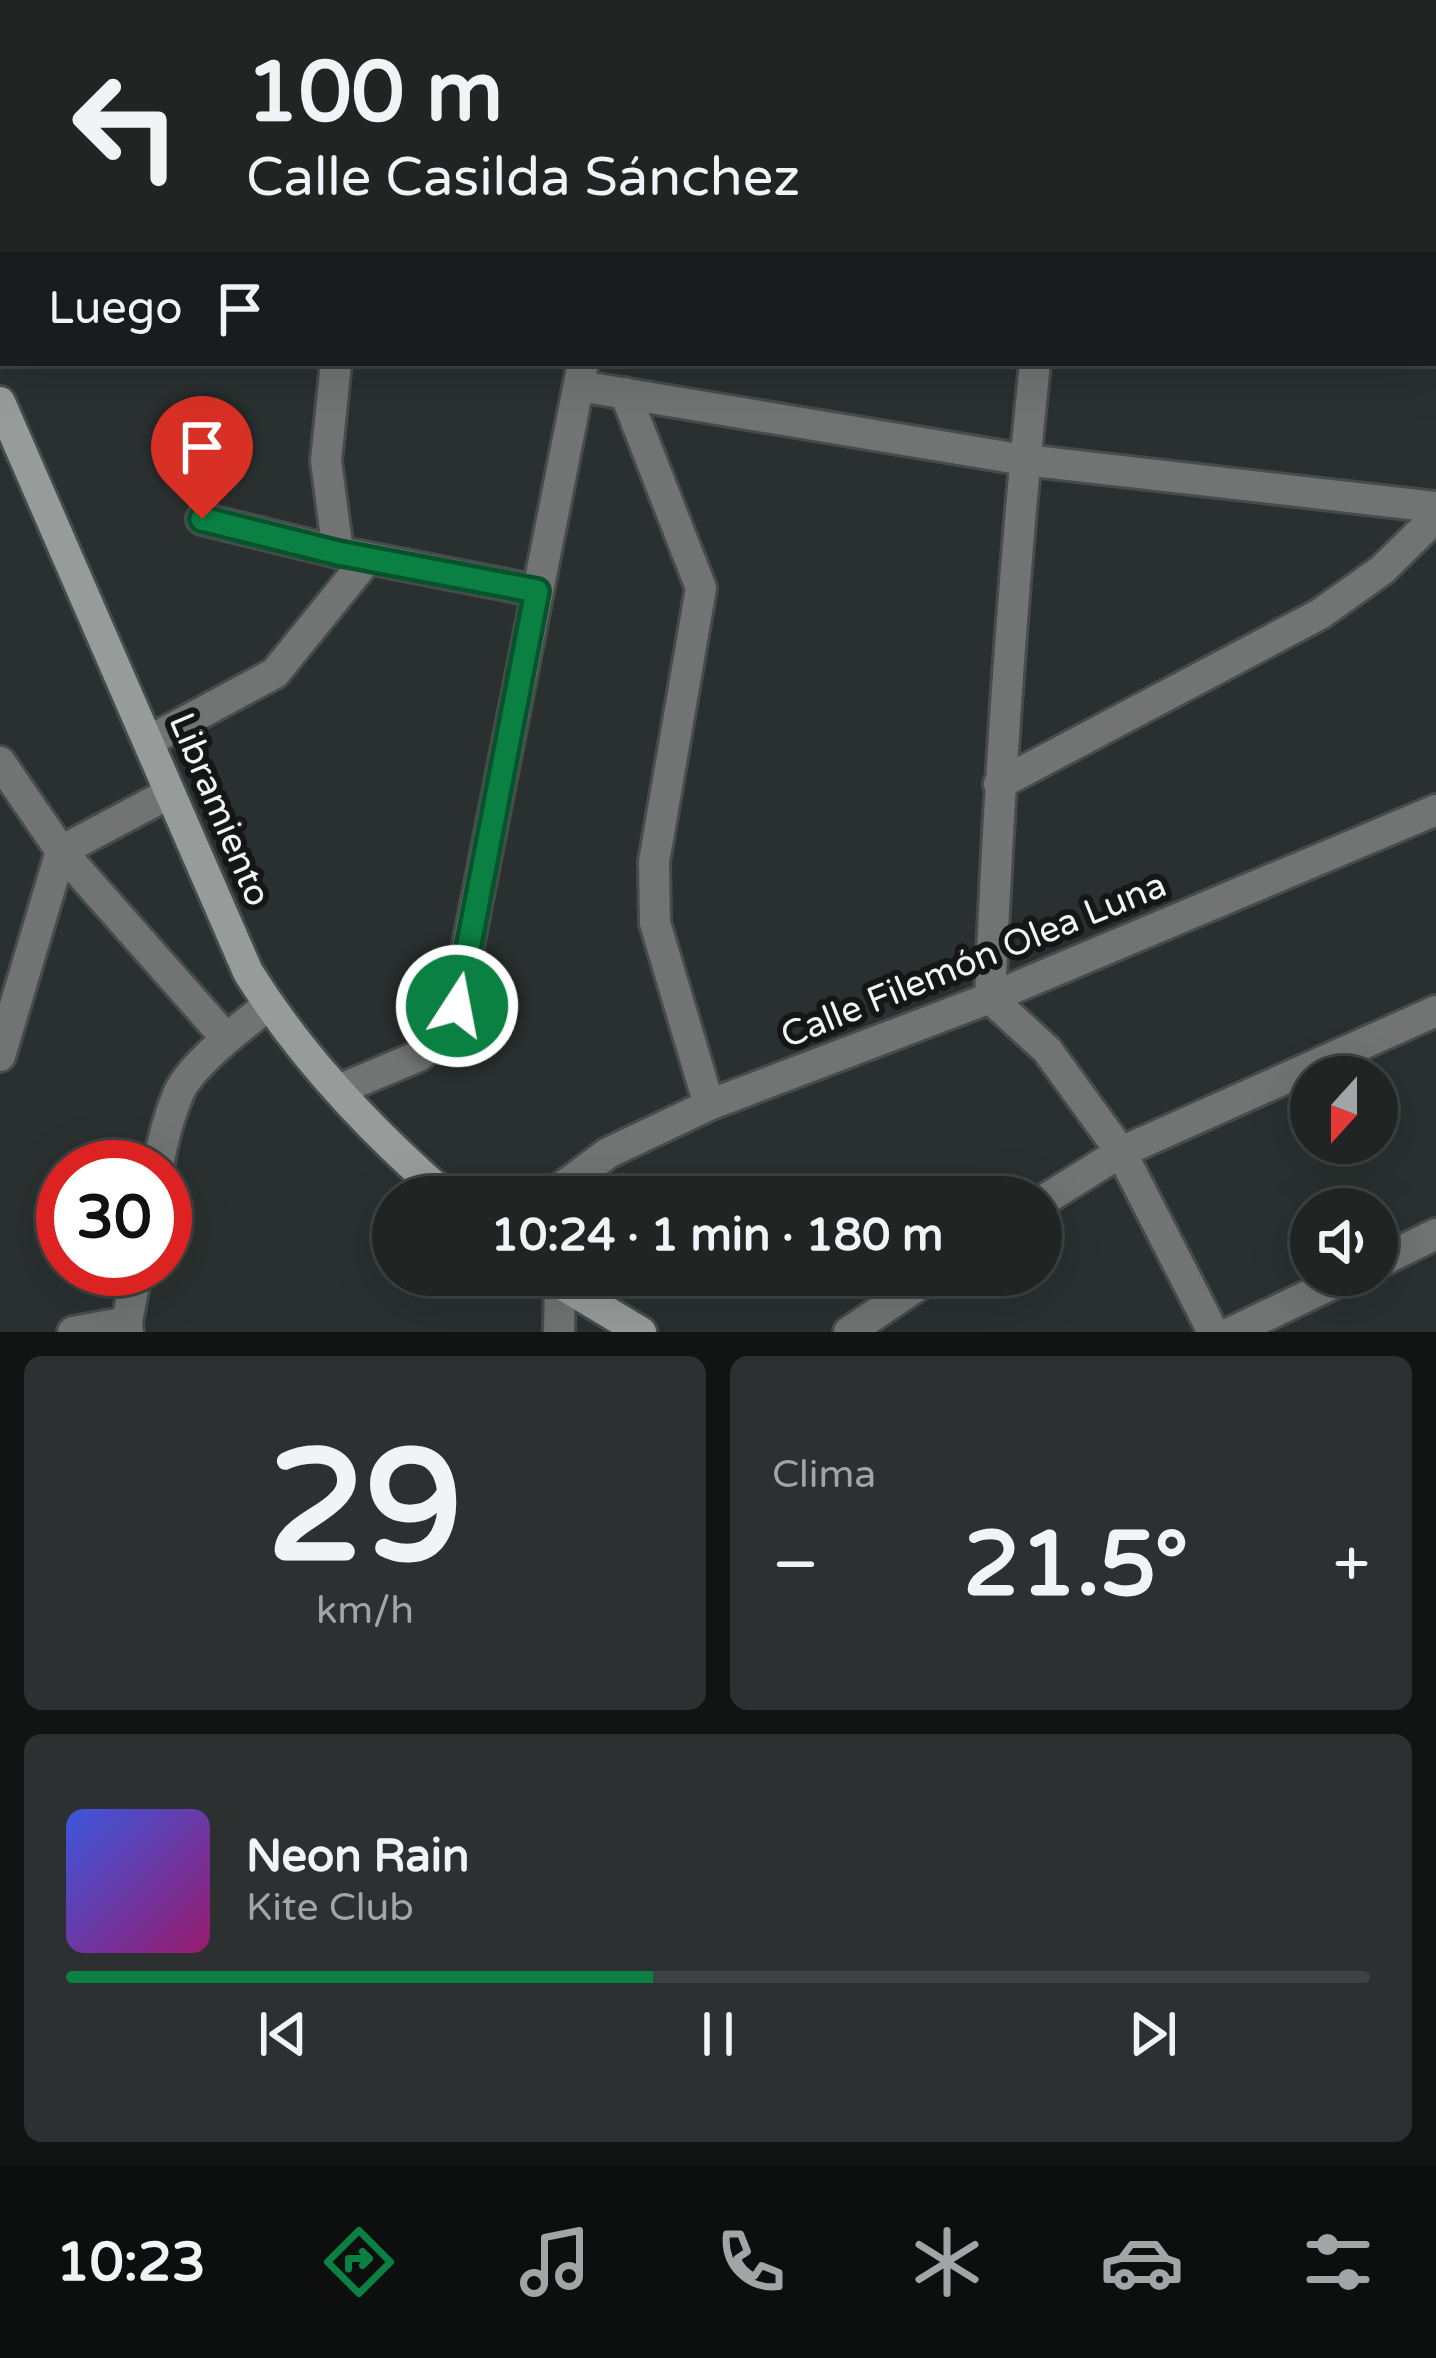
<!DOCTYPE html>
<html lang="es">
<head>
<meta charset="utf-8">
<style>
  :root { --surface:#202423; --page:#2d3030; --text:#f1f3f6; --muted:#a2a4a6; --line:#3d4141; --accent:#0b8043 }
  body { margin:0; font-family:"Varela Round",sans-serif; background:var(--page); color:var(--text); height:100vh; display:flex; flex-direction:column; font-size:45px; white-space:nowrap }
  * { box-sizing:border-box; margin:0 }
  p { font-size:39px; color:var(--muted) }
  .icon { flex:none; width:66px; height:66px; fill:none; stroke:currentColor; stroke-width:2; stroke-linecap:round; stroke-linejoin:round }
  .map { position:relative; height:1332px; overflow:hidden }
  .details { display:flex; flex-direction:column; gap:24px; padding:24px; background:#121413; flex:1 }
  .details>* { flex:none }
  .banner { position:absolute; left:0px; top:0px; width:1437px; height:366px; box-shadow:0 12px 48px #0002,0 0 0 3px var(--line); background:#202423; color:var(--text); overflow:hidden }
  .needle { width:78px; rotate:201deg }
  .fabs { position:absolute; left:1290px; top:1056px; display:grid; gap:24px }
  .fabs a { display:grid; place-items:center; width:108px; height:108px; border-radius:50%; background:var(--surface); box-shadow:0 12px 48px #0002,0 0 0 3px var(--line); font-size:60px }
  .speed { position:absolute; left:36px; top:1140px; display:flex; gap:24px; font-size:60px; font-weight:700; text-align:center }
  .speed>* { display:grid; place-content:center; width:156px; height:156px; border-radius:50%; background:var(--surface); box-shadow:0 12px 48px #0002,0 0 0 3px var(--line); line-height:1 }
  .speed .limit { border:18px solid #d22; background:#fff; color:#111 }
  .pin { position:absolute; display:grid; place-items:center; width:102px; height:102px; color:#fff; margin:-123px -51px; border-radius:50% 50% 50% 0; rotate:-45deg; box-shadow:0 0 12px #0007 }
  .pin .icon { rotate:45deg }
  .me { position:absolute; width:132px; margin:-66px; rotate:11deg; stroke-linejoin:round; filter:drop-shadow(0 0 9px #0008) }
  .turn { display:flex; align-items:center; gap:42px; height:252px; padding:0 48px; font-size:54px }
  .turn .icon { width:156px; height:156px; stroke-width:2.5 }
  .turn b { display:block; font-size:84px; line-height:102px }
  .then { display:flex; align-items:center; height:114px; padding:0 48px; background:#0003; gap:24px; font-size:45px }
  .big { font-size:90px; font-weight:800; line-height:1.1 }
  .details .widget { flex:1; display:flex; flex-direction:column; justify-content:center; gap:18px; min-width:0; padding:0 42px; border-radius:18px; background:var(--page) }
  .details .dial { align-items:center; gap:0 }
  .dial b { font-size:156px; line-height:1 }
  .song { display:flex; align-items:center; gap:36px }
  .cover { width:144px; height:144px; border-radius:18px; background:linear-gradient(135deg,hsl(230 70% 55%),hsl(320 70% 35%)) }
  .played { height:12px; border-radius:6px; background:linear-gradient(90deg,var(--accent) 45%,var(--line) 45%) }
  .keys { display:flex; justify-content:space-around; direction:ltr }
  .heat { display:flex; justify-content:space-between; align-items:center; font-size:66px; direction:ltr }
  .details .tiles { flex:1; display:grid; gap:24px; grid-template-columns:1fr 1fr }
  .widget:last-child { grid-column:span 2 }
  .trip { position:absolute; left:372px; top:1176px; width:690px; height:120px; border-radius:60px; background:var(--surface); box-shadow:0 12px 48px #0002,0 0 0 3px var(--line); font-weight:800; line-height:120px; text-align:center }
  .menu { display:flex; height:192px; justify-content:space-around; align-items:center; background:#0d0e0e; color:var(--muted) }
  .menu .icon { width:84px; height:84px }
  .menu .on { color:var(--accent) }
  .menu b { font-size:54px; color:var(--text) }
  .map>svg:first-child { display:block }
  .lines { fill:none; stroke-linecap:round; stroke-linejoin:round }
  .street-casing { stroke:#464c4b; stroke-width:36 }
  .secondary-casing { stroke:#464c4b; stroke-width:36 }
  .street { stroke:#727474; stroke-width:30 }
  .secondary { stroke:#979c9b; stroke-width:30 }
  .route-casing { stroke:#07532c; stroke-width:30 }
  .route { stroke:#0b8043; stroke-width:21 }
  .labels { text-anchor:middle; stroke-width:12; stroke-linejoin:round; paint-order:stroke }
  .street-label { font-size:36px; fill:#f2f6f5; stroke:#151717 }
</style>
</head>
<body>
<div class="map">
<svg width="1436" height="1332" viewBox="0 0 1436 1332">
  <rect width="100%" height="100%" fill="#2a302f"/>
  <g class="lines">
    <!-- street casing -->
    <g class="street-casing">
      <path id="street" d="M176,3l1,-3
        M648,3v-3
        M1100,3l1,-3
        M1434,285h2
        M0,289l3,-3
        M336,363l-10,98 12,91
        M1035,363c-22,211 -36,423 -45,635l57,52 74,102 92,180
        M579,386l446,74 411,47
        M625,393l76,195 -47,274 1,61 54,182
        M202,519l136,33 199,39
        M149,741l126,-68 93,-115
        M0,762l61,89 165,187
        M999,784l321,-170 62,-44 54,-53
        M0,1056l61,-205 109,-58
        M338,1090l81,-34 26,-22 11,-28 127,-643
        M158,1167c4,-25 11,-51 21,-75 13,-28 64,-67 90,-87
        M549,1197l59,-44 101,-48 281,-107 446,-188
        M1041,1202l80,-50 315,-141
        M1377,1263l59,-29
        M73,1332l54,-10
        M128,1332l-1,-10 10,-53
        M559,1332l1,-48
        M849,1332l84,-57
        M1232,1332l119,-57"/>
    </g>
    <!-- secondary casing -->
    <g class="secondary-casing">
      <path id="secondary" d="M0,402l248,570c52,84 124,160 199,225
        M546,1275l95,57"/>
    </g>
    <!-- street -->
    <use href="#street" class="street"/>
    <!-- secondary -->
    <use href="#secondary" class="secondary"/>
  </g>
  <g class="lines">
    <!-- route casing -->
    <g class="route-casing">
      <path id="route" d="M202,519l136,34 199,38 -80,415"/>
    </g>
    <!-- route -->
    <use href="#route" class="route"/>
  </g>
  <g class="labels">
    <!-- street labels -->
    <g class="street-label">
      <text transform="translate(221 809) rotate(67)" y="13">Libramiento</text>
      <text transform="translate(973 959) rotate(-22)" y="13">Calle Filemón Olea Luna</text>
    </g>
  </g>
</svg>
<div class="fabs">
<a><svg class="needle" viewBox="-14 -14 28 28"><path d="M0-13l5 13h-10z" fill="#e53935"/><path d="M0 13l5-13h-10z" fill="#a2a4a6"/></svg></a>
<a><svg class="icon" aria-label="sound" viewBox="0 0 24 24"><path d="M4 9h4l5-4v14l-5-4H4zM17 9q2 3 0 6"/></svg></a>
</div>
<div class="speed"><div class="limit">30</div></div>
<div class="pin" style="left:202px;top:519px;background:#d93025"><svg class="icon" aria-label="arrive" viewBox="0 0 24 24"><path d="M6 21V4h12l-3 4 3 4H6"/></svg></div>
<svg class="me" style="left:457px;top:1006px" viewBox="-20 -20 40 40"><circle r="17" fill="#0b8043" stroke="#fff" stroke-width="3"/><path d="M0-11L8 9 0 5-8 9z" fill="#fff"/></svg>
<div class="trip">10:24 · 1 min · 180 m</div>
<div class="banner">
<div class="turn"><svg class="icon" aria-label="left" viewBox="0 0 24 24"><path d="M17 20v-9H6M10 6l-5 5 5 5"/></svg><div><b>100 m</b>Calle Casilda Sánchez</div></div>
<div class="then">Luego<svg class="icon" aria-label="arrive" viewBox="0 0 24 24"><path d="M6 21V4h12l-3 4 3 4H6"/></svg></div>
</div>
</div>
<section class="details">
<div class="tiles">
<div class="widget dial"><b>29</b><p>km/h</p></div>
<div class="widget"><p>Clima</p>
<div class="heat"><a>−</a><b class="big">21.5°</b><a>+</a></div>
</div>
<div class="widget">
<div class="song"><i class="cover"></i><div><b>Neon Rain</b><p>Kite Club</p></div></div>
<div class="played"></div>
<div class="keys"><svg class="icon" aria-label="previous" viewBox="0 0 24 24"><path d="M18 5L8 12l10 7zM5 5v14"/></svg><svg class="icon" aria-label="pause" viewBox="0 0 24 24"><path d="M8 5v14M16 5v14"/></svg><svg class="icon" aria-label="next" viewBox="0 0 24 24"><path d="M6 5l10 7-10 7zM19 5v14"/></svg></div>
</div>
</div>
</section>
<nav class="menu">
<b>10:23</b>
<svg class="icon on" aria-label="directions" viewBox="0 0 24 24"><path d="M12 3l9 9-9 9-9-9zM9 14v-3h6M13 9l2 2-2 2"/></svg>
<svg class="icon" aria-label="music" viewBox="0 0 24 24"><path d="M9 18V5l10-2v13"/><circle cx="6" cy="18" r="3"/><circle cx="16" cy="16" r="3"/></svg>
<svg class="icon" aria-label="phone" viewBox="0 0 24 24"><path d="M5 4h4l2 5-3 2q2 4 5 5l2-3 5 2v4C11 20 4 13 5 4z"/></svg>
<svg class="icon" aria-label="climate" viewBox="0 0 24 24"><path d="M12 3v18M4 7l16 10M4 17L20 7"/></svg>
<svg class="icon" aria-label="car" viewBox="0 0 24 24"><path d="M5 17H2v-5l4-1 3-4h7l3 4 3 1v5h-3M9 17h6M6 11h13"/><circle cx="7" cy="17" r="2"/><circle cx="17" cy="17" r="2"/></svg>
<svg class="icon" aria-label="filters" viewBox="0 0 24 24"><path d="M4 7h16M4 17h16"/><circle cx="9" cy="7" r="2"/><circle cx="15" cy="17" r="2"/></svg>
</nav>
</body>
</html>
